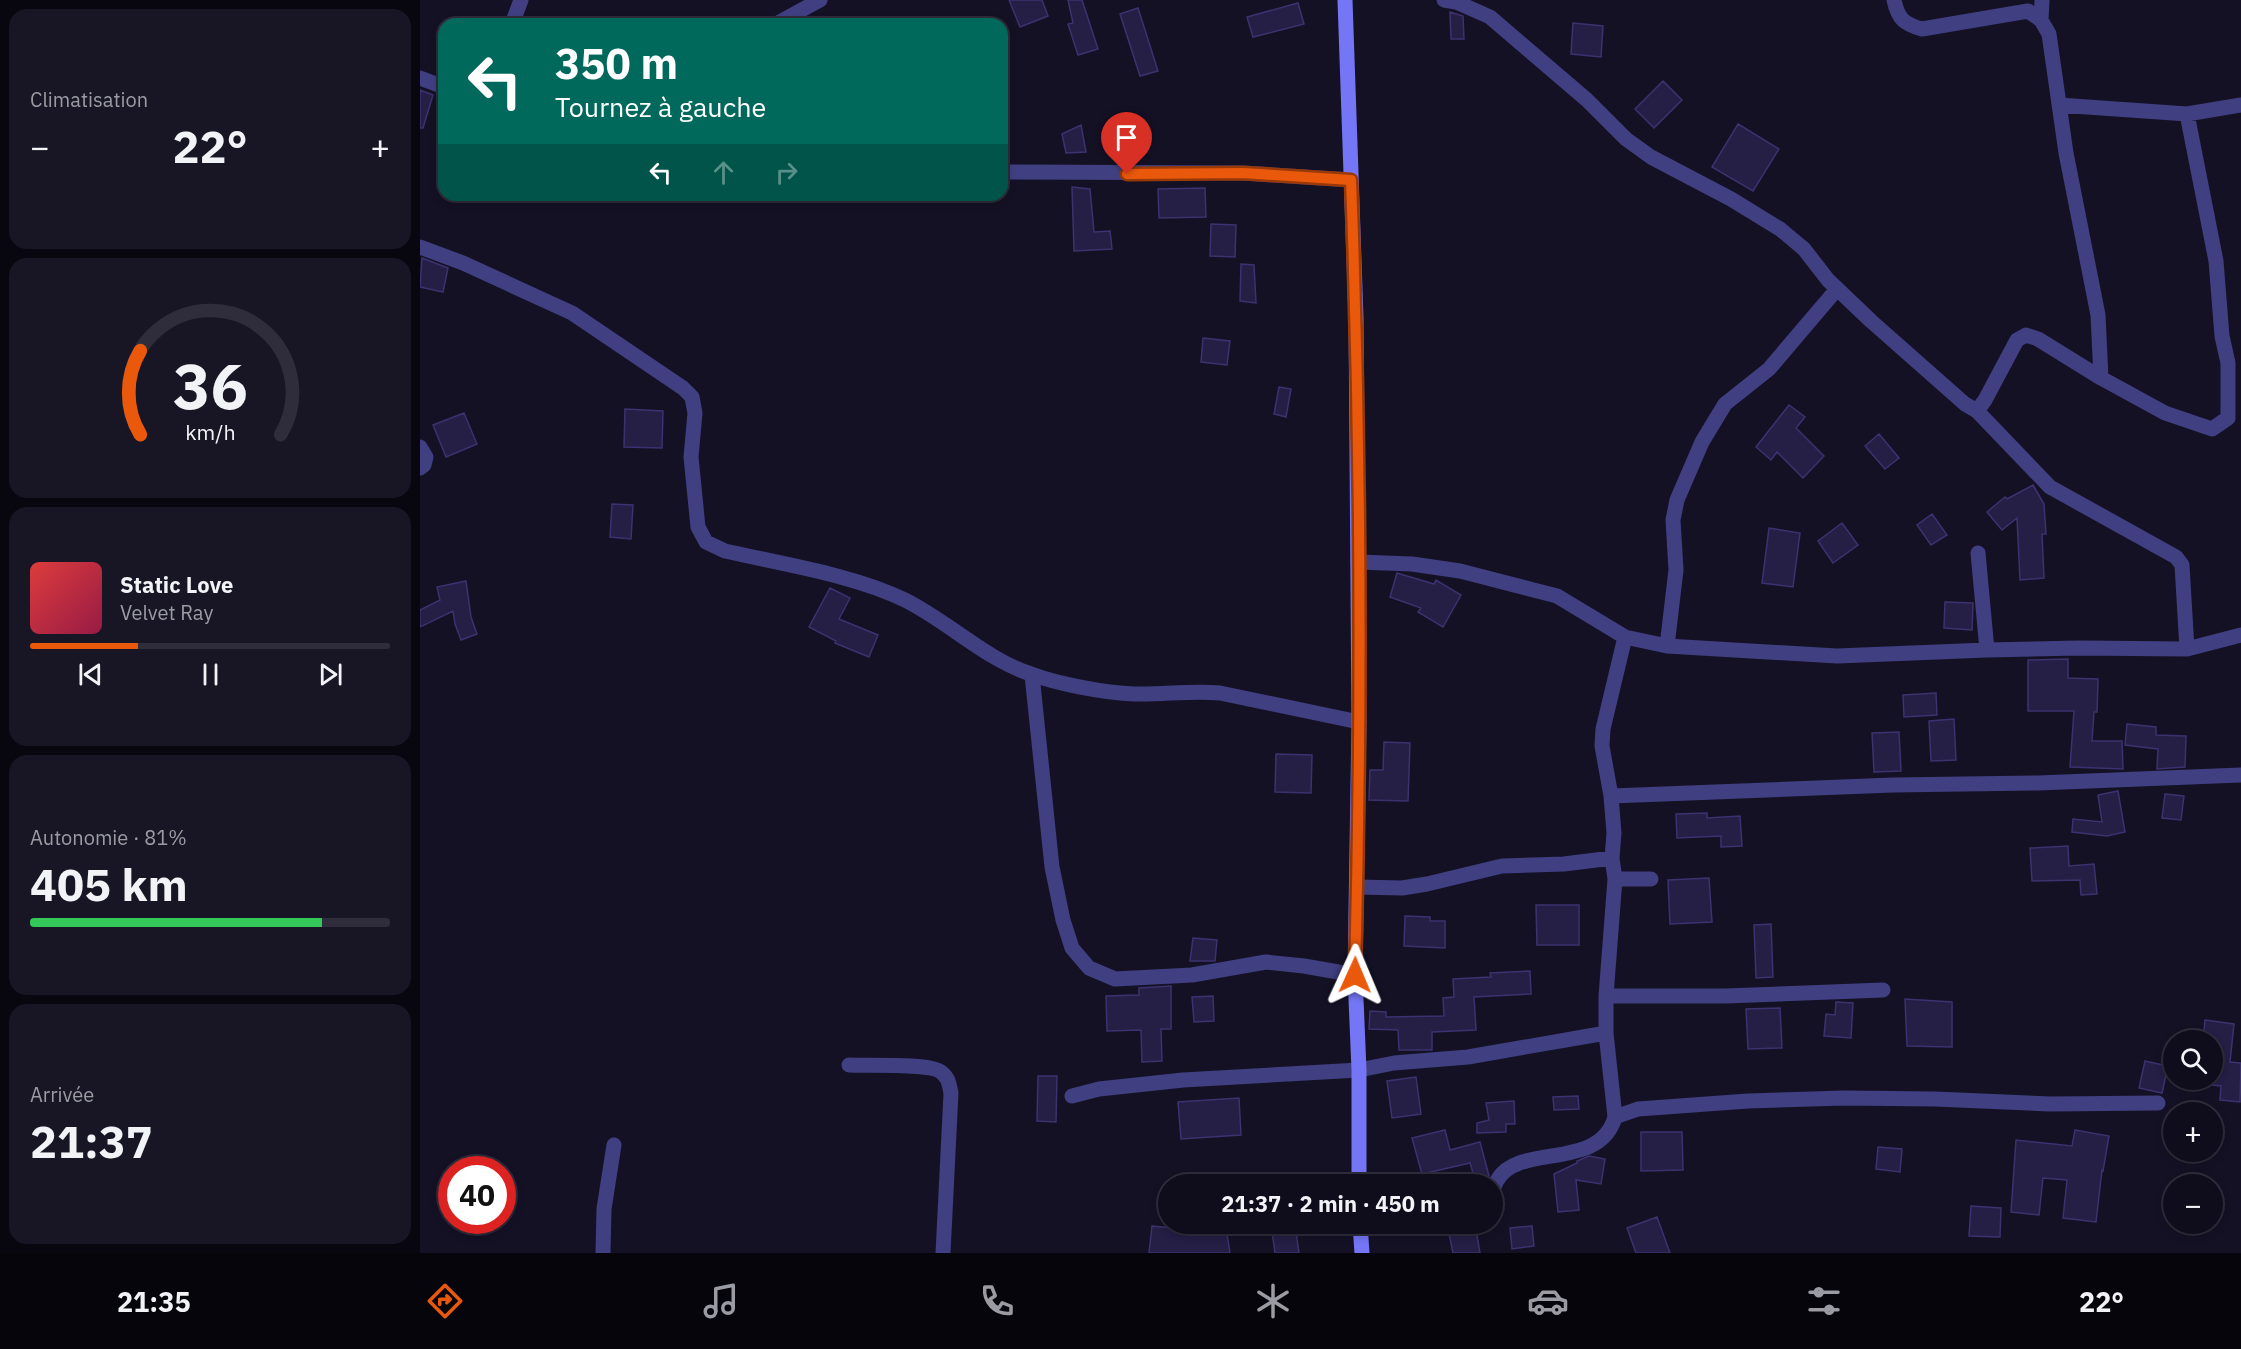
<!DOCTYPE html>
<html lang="fr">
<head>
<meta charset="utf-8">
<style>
  :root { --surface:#0f0d1c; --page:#181625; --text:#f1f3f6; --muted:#9b9ca3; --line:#2f2d3b; --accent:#ea580c }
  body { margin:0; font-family:"IBM Plex Sans",sans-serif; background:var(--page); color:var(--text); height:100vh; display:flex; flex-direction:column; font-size:22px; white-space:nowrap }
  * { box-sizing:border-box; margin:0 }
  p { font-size:20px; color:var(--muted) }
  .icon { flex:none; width:33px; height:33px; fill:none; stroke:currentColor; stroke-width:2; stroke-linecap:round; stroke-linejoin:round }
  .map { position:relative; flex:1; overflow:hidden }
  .panel { display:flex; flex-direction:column; gap:9px; padding:9px; background:#08070f; width:420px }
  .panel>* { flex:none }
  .guide { position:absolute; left:18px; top:18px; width:570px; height:183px; border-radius:18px; box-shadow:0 3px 9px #0003,0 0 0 2px var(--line); background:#00695c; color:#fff; overflow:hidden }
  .buttons { position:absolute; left:1743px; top:1030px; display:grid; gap:12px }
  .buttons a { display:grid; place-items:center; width:60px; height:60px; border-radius:50%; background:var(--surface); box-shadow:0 3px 9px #0003,0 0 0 2px var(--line); font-size:30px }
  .speed { position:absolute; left:18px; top:1156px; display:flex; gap:12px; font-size:30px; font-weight:700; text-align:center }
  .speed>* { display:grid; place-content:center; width:78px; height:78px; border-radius:50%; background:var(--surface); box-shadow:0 3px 9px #0003,0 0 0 2px var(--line); line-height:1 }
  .speed .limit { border:9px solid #d22; background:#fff; color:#111 }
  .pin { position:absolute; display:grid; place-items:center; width:51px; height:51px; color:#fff; margin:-62px -26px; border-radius:50% 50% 50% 0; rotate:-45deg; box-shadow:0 0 6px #0007 }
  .pin .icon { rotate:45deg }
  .me { position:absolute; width:66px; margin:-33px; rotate:1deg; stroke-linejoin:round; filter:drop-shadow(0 0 4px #0008) }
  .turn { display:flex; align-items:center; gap:21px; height:126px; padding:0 18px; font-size:27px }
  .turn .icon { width:78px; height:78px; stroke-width:2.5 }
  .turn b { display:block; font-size:42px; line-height:51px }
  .lanes { display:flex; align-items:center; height:57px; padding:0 18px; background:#0003; justify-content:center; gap:30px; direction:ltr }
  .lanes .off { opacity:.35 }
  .big { font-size:45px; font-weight:700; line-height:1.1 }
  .panel .card { flex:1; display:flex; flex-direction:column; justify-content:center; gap:9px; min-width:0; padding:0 21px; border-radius:18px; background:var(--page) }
  .panel .dial { align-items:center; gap:0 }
  .dial svg { height:156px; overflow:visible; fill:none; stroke:var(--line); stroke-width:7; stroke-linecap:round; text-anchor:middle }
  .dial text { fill:var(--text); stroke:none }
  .song { display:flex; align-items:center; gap:18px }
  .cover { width:72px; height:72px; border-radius:9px; background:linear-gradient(135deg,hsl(0 70% 55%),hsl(340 70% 35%)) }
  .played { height:6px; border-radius:3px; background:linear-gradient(90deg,var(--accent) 30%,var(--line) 30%) }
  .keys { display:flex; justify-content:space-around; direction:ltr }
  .heat { display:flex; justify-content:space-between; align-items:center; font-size:33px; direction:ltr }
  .charge { height:9px; border-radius:4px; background:linear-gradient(90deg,#34c759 81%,var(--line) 0) }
  .trip { position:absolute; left:738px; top:1174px; width:345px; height:60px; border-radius:30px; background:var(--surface); box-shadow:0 3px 9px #0003,0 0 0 2px var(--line); font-weight:700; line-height:60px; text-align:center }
  .tab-bar { display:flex; height:96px; justify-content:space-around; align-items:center; background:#06050b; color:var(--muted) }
  .tab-bar .icon { width:42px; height:42px }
  .tab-bar .current { color:var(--accent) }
  .tab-bar b { font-size:27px; color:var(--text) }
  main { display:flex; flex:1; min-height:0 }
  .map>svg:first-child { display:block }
  .building { fill:#251e45; stroke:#3c326f; stroke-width:1.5 }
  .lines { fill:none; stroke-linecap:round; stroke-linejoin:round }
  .street { stroke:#403f81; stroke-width:15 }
  .secondary { stroke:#7576f6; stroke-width:15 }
  .route-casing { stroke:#983908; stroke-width:15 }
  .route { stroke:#ea580c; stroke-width:10 }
</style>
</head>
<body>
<main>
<section class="panel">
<div class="card"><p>Climatisation</p>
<div class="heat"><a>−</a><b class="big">22°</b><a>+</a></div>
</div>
<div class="card dial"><svg viewBox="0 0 100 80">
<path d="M14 69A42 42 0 1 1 86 69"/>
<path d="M14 69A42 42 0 0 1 14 26" stroke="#ea580c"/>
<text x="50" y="56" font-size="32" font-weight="700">36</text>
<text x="50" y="72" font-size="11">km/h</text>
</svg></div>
<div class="card">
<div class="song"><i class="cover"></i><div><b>Static Love</b><p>Velvet Ray</p></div></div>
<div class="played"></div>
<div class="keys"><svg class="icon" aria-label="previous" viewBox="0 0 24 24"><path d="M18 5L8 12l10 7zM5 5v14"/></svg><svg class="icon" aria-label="pause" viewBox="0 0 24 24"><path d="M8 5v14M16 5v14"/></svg><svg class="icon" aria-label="next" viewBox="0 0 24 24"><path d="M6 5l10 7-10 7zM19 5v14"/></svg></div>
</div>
<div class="card"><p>Autonomie · 81%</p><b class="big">405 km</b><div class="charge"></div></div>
<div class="card"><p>Arrivée</p><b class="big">21:37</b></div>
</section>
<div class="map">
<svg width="1821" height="1253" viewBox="0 0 1821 1253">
  <rect width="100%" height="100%" fill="#141125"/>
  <!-- building -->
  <path class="building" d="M589,0h33l6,16 -28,11z
    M648,0h14l16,49 -20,6 -10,-31 5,-1z
    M878,3l6,21 -51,13 -6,-20z
    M718,8l20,63 -18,5 -20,-62z
    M1030,12l13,4 1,23h-13z
    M1153,23l30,3 -2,31 -30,-3z
    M1243,81l19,19 -28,28 -19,-19z
    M0,90l13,5 -10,33h-3z
    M1318,124l41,25 -26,42 -41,-24z
    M661,125l5,27 -20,1 -4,-19z
    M652,187l18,2 4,43 16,-1 2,18 -38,2z
    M785,188l1,29 -47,1 -1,-29z
    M791,224l25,1 -1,32 -25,-1z
    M2,258l26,10 -5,24 -23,-5z
    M821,264l13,1 2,38 -16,-2z
    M783,338l27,3 -3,24 -26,-3z
    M859,387l12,2 -5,28 -12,-3z
    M1369,405l16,12 -9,11 28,28 -21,22 -26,-26 -6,8 -15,-13z
    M205,409l38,2 -1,37 -38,-1z
    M44,413l13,31 -31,13 -13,-32z
    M1459,434l20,24 -14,11 -20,-23z
    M1613,485l11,19 2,30h-4l2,44 -24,2 -3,-62 -15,12 -15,-18 18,-15 2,2z
    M192,504l21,1 -2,34 -21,-2z
    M1512,514l15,21 -16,10 -14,-20z
    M1422,523l16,22 -25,18 -15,-22z
    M1349,528l31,5 -7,54 -31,-4z
    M977,573l37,11 2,-4 25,15 -18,32 -25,-15 3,-4 -31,-11z
    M46,581l5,36 6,17 -16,6 -6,-16 -2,-13 -33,16v-17l20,-10 -3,-13z
    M410,588l20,10 -11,21 39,16 -9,22 -34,-14 1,-2 -27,-14z
    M1525,602l28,1 -1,27 -28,-2z
    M1648,659v19l30,1 -1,33h-3l-2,29h30l1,28 -53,-2 4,-56h-46v-51z
    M1516,693l1,22 -33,2 -1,-22z
    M1534,719l2,41 -25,1 -2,-40z
    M1707,724l29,3v8l30,1 -1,31 -28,2 1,-20 -33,-4z
    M1479,732l2,39 -27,1 -2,-39z
    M964,742l26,1 -2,58 -39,-1 1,-30h13z
    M856,754l36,1 -1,38 -36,-1z
    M1698,791l7,41 -18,4 -35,-4 1,-13 29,3 -4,-27z
    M1745,794l19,2 -3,24 -19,-2z
    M1287,813v5l33,-2 2,30 -21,1v-11l-44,2 -1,-24z
    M1648,846l1,20 25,-2 3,30 -16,1 -1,-15 -48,1 -2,-33z
    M1289,878l3,44 -42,2 -2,-44z
    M1116,905h43v40h-42z
    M985,916l25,1v4h15v27l-41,-2z
    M1351,924l2,53 -17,1 -2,-53z
    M773,938l24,2 -2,21h-25z
    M1110,971l1,23 -57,3 2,33 -44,2v18h-33l-1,-20 -29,-1 1,-18 16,1v5l58,-1 -1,-18 11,-1 -1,-18 38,-2 -1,-4z
    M751,986v43h-10l1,32 -20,1 -1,-32 -34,1 -1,-35 33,-1v-7z
    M793,996l1,25 -20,1 -2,-25z
    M1485,999l47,3v45l-45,-1z
    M1416,1002l17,1 -2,35 -27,-2 2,-22 9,1z
    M1360,1008l2,40 -34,1 -2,-40z
    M1785,1020l29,4 -4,38 11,1 -1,39 -20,-2 1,-14 -9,-1v-44h-9z
    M1725,1061l23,5 -6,27 -23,-5z
    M618,1076h19l-1,46 -19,-1z
    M996,1077l5,37 -29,4 -5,-37z
    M1158,1096l1,13 -25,1 -1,-13z
    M819,1098l2,37 -60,4 -3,-37z
    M1094,1101l1,23h-9v8l-29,1v-10l12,-3 -3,-17z
    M1025,1130l5,20 30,-8 9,34 -3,5 -10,2 -6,-20 -48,11 -10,-36z
    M1655,1130l34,6 -6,35 -1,-1 -6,52 -33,-4 4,-38 -24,-2 -4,37 -28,-3 5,-72 56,6z
    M1221,1132h41l1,38 -42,1z
    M1458,1147l24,2 -2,23 -24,-3z
    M1169,1156l16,3 -4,25 -25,-4 3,30 -21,2 -4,-38 23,-11v-2z
    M1551,1206l30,2 -1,29 -31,-1z
    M1237,1217l13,36h-34l-9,-25z
    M851,1224h24l4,29h-24z
    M1027,1224h28l5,29h-27z
    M732,1226l54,5 20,-3 4,25h-81z
    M1112,1226l2,20 -22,3 -2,-21z"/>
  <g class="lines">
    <!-- street -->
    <path class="street" d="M1024,0l12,2 34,15 97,83 39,39 25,18 80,42 49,30 24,20 24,31 43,41 94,83 12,7 8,-11 32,-60 9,-5 12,4 63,39
      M1474,0c4,19 10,24 28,29l106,-18 13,9 8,14 17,119 32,162 3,63 64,35 47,16 16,-11v-55l-6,-27 -6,-75 -29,-147 54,-9
      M1621,20l1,-20
      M92,24l9,-24
      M356,24l44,-24
      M0,78l24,9
      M1639,105l128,9
      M582,172l241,1 108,7
      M0,247l43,16 109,50 111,75 9,9 3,16 -4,44 7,70 8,15 19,9c57,13 129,24 180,49 44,22 80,59 126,74 27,10 74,19 103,20 29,1 57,-4 86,-1l139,29
      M1557,411l73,76 126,70 6,8 5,84
      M0,447l6,10 -2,8 -4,3
      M1558,553l9,97 92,-2 108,1 54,-14
      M938,562l54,2 48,7 97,25 68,41
      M1247,646l9,-76 -3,-50 4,-20 25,-58 23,-38 44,-35 68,-80
      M612,675l20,192 11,53 9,28 17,20 26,11 77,-4 74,-13 38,4 51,9
      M1191,796l-9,-50 1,-17 22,-92 42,9 170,10 150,-6
      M1192,858l2,-25 -3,-37 282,-11 145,-2 203,-8
      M937,887l45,1 25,-4 75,-18 62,-2 48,-6 3,21
      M1186,996l9,-117h36
      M1186,1033l9,84 23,-8 110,-8 96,-3 91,1 115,5 108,-1
      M429,1065c18,1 81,-2 92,7 8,6 8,12 10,21l-8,160
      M652,1096l27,-7 84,-9 176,-10 35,-7 74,-6 138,-24v-37h119l158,-6
      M1072,1192c2,-4 3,-9 6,-13 22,-36 102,-8 117,-62
      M940,1228l18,-4
      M183,1253l1,-44 10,-64"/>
    <!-- secondary -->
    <path class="secondary" d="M925,0l11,318 3,404 -4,253 4,95v115
      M940,1224l2,29"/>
  </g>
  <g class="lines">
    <!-- route casing -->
    <g class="route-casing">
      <path id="route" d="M707,174l116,-1 108,7c10,264 11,530 4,795"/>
    </g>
    <!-- route -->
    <use href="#route" class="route"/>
  </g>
</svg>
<div class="buttons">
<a><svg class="icon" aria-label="search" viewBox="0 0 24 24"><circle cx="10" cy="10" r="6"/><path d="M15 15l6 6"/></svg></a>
<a>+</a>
<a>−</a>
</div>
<div class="speed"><div class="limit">40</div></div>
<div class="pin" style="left:707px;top:174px;background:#d93025"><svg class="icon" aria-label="arrive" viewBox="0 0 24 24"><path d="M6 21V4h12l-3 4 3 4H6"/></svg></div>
<svg class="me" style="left:935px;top:975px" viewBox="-20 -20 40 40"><path d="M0-17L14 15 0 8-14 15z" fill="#ea580c" stroke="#fff" stroke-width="4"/></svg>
<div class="trip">21:37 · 2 min · 450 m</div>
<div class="guide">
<div class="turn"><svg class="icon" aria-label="left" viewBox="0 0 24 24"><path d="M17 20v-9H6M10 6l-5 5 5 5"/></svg><div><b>350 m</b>Tournez à gauche</div></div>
<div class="lanes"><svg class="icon" aria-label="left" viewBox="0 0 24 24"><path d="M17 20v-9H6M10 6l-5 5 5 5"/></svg><svg class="icon off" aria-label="ahead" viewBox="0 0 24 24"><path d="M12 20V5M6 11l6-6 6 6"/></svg><svg class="icon off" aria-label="right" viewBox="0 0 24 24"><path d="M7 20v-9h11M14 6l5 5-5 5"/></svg></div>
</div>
</div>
</main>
<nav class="tab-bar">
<b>21:35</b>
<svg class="icon current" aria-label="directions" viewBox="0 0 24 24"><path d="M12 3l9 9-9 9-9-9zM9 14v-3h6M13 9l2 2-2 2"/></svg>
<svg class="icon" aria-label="music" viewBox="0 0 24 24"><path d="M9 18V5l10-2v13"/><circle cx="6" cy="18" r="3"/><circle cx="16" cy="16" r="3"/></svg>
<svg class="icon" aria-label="phone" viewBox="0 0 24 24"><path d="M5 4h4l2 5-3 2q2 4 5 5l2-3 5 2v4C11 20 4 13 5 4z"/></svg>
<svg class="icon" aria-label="climate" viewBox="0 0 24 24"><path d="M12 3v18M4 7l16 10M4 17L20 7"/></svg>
<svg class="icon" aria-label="car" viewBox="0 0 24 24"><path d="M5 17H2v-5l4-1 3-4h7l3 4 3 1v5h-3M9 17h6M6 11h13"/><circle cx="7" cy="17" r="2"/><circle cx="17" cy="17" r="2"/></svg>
<svg class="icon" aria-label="filters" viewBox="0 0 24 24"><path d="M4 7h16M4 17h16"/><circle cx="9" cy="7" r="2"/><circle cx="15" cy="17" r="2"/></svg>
<b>22°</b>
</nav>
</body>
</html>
